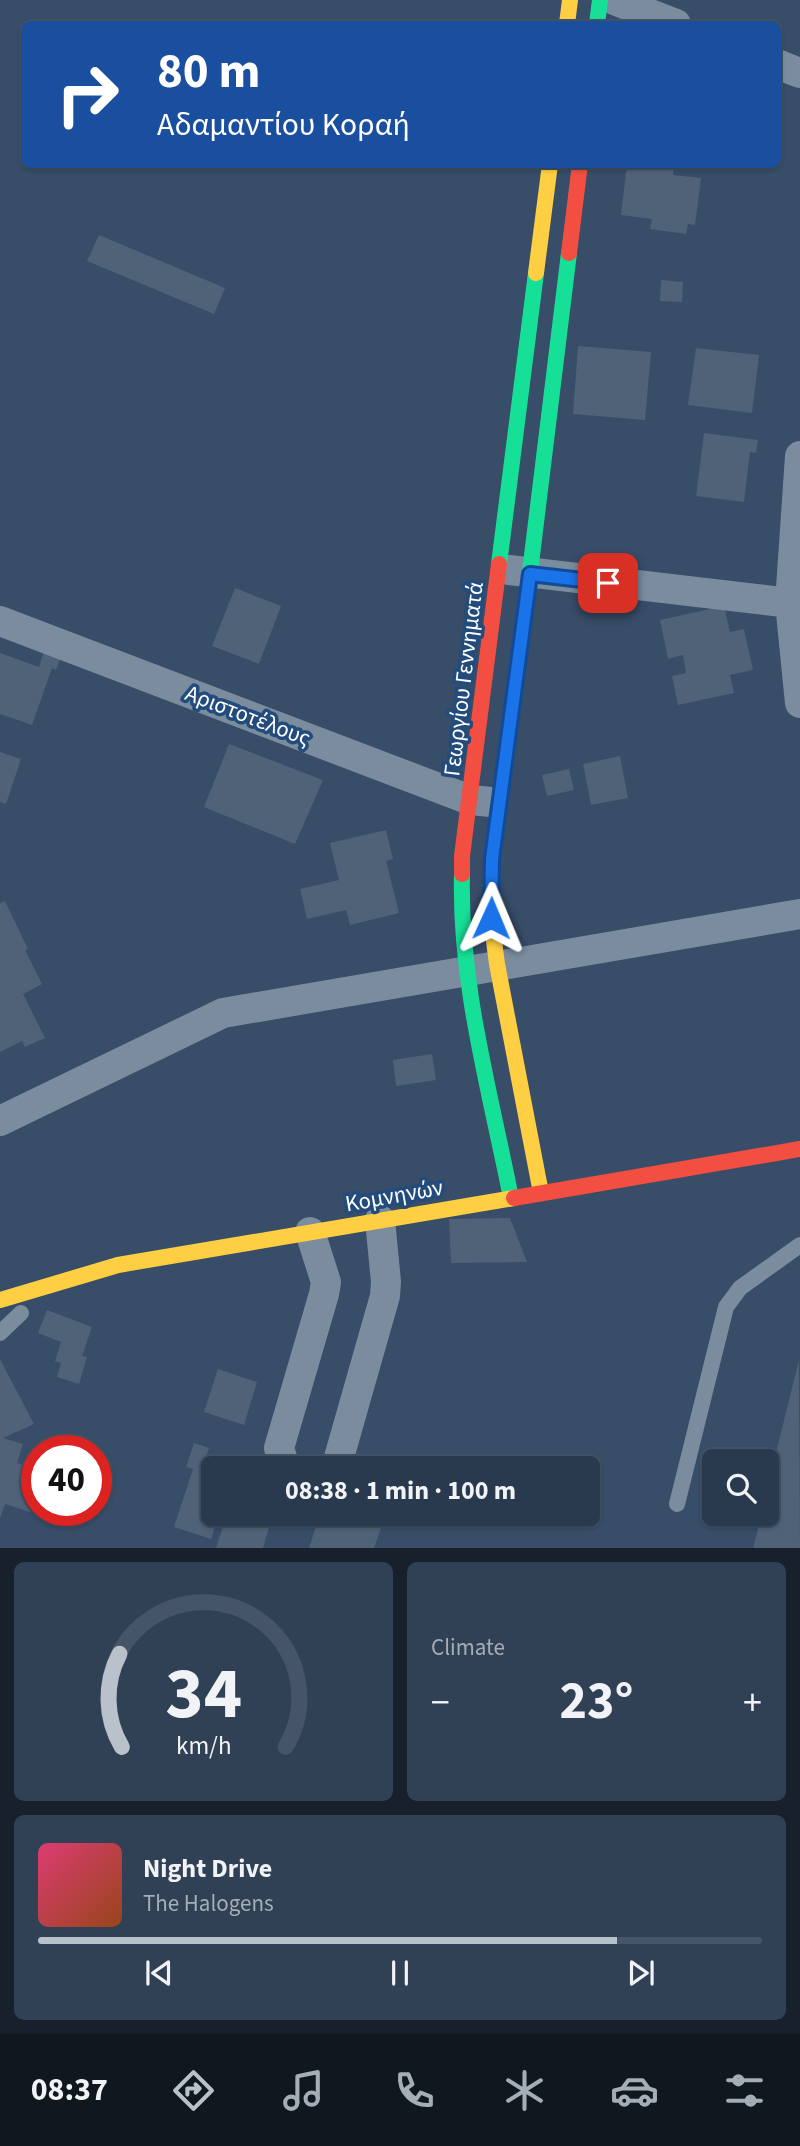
<!DOCTYPE html>
<html lang="en">
<head>
<meta charset="utf-8">
<style>
  :root { --surface:#293a4e; --page:#314155; --text:#f1f3f6; --muted:#a5adb6; --line:#455466; --accent:#b9c1ca }
  body { margin:0; font-family:"Source Sans 3",sans-serif; background:var(--page); color:var(--text); height:100vh; display:flex; flex-direction:column; font-size:26px; white-space:nowrap }
  * { box-sizing:border-box; margin:0 }
  p { font-size:23px; color:var(--muted) }
  .icon { flex:none; width:38px; height:38px; fill:none; stroke:currentColor; stroke-width:2; stroke-linecap:round; stroke-linejoin:round }
  .map { position:relative; height:1548px; overflow:hidden }
  .details { display:flex; flex-direction:column; gap:14px; padding:14px; background:#17202b; flex:1 }
  .details>* { flex:none }
  .banner { position:absolute; left:21px; top:21px; width:760px; height:147px; border-radius:10px; box-shadow:0 2px 5px #0004,0 0 0 2px var(--line); background:#1a4fa0; color:#fff; overflow:hidden }
  .controls { position:absolute; left:702px; top:1449px; display:grid; gap:14px }
  .controls a { display:grid; place-items:center; width:77px; height:77px; border-radius:10px; background:var(--surface); box-shadow:0 2px 5px #0004,0 0 0 2px var(--line); font-size:35px }
  .speed { position:absolute; left:21px; top:1435px; display:flex; gap:14px; font-size:35px; font-weight:700; text-align:center }
  .speed>* { display:grid; place-content:center; width:91px; height:91px; border-radius:50%; background:var(--surface); box-shadow:0 2px 5px #0004,0 0 0 2px var(--line); line-height:1 }
  .speed .limit { border:10px solid #d22; background:#fff; color:#111 }
  .pin { position:absolute; display:grid; place-items:center; width:60px; height:60px; color:#fff; margin:-30px; border-radius:14px; box-shadow:0 4px 10px #0006 }
  .me { position:absolute; width:77px; margin:-38px; rotate:1deg; stroke-linejoin:round; filter:drop-shadow(0 0 5px #0008) }
  .turn { display:flex; align-items:center; gap:24px; height:147px; padding:0 21px; font-size:32px }
  .turn .icon { width:91px; height:91px; stroke-width:2.5 }
  .turn b { display:block; font-size:49px; line-height:60px }
  .big { font-size:52px; font-weight:700; line-height:1.1 }
  .details .tile { flex:1; display:flex; flex-direction:column; justify-content:center; gap:10px; min-width:0; padding:0 24px; border-radius:10px; background:var(--page) }
  .details .dial { align-items:center; gap:0 }
  .dial svg { height:182px; overflow:visible; fill:none; stroke:var(--line); stroke-width:7; stroke-linecap:round; text-anchor:middle }
  .dial text { fill:var(--text); stroke:none }
  .song { display:flex; align-items:center; gap:21px }
  .cover { width:84px; height:84px; border-radius:10px; background:linear-gradient(135deg,hsl(340 70% 55%),hsl(20 70% 35%)) }
  .played { height:7px; border-radius:4px; background:linear-gradient(90deg,var(--accent) 80%,var(--line) 80%) }
  .keys { display:flex; justify-content:space-around; direction:ltr }
  .heat { display:flex; justify-content:space-between; align-items:center; font-size:38px; direction:ltr }
  .details .tiles { flex:1; display:grid; gap:14px; grid-template-columns:1fr 1fr }
  .tile:last-child { grid-column:span 2 }
  .trip { position:absolute; left:201px; top:1456px; width:399px; height:70px; border-radius:10px; background:var(--surface); box-shadow:0 2px 5px #0004,0 0 0 2px var(--line); font-weight:700; line-height:70px; text-align:center }
  .menu { display:flex; height:112px; justify-content:space-around; align-items:center; background:#10171f; color:var(--muted) }
  .menu .icon { width:49px; height:49px }
  .menu .selected { color:var(--accent) }
  .menu b { font-size:32px; color:var(--text) }
  .map>svg:first-child { display:block }
  .building { fill:#506278 }
  .lines { fill:none; stroke-linecap:round; stroke-linejoin:round }
  .lane { stroke:#7b8c9f; stroke-width:16 }
  .street { stroke:#7b8c9f; stroke-width:30 }
  .fast { stroke:#16e098; stroke-width:16 }
  .slow { stroke:#ffcf43; stroke-width:16 }
  .jam { stroke:#f24e42; stroke-width:16 }
  .route-casing { stroke:#114b97; stroke-width:18 }
  .route { stroke:#1a73e8; stroke-width:12 }
  .labels { text-anchor:middle; stroke-width:7; stroke-linejoin:round; paint-order:stroke }
  .street-label { font-size:23px; fill:#fff; stroke:#234c7c }
</style>
</head>
<body>
<div class="map">
<svg width="800" height="1548" viewBox="0 0 800 1548">
  <rect width="100%" height="100%" fill="#374d68"/>
  <!-- building -->
  <path class="building" d="M627,164h48l-2,11 28,3 -6,47 -7,-1 -2,10 -36,-5 2,-10 -31,-4z
    M99,235l126,53 -11,26 -127,-53z
    M661,280l22,2 -1,20 -22,-1z
    M578,346l73,6 -6,68 -72,-6z
    M696,348l63,7 -7,58 -64,-8z
    M704,433l54,7 -2,13 -6,-1 -6,50 -48,-6z
    M235,588l46,18 -22,58 -47,-18z
    M724,606l6,26 14,-3 9,41 -23,5 4,18 -56,12 -6,-29 14,-3 -3,-18 -15,4 -8,-39z
    M45,648l17,6 -6,16 -4,-2 -20,57 -32,-11v-61l39,14z
    M229,744l94,36 -28,64 -91,-37z
    M0,752l21,7 -15,45 -6,-2z
    M620,756l8,42 -37,7 -8,-41z
    M569,769l5,21 -27,6 -5,-21z
    M386,830l7,29 -7,2 13,52 -49,12 -4,-15 -39,9 -7,-30 39,-9 -9,-37z
    M5,901l23,48 -3,1 17,34 -19,10 22,44 -20,9 -3,-6 -22,11v-149z
    M432,1054l4,26 -40,6 -3,-26z
    M510,1218l17,44 -76,1 -2,-44z
    M47,1310l45,17 -10,29 5,1 -8,27 -22,-7 4,-14 -6,-2 6,-19 -23,-9z
    M0,1359l34,65 -31,14 20,6 -6,19 20,6v41h7l-2,6 -37,-12 -5,14z
    M799,1360l1,188h-47l9,-34h4v-21z
    M218,1369l39,13 -13,43 -40,-13z
    M194,1443l15,5 -6,16 11,4v46h5l-8,25 -37,-12 19,-58 -7,-2z
    M227,1514l42,13 -6,21h-47z
    M320,1514h39l24,8 -9,26h-65z"/>
  <g class="lines">
    <!-- lane -->
    <path class="lane" d="M0,1333l21,-20
      M677,1504l49,-197 14,-19 60,-43"/>
    <!-- street -->
    <path class="street" d="M614,0l62,24
      M777,64l23,9
      M800,456l-10,147 10,100
      M509,570l281,33
      M0,621l470,179 21,2
      M0,1121l223,-108 577,-99
      M290,1468l-6,-4 -5,-16 45,-154 2,-12 -16,-50
      M336,1468l49,-172 1,-14 -6,-62"/>
    <!-- fast -->
    <path class="fast" d="M597,24l3,-24
      M499,564l37,-291
      M522,637l47,-384
      M462,874c-3,109 28,217 49,324"/>
    <!-- slow -->
    <path class="slow" d="M567,24l3,-24
      M536,273l14,-109
      M522,637l-30,222 -1,59 6,46 44,229
      M0,1300l118,-35 396,-67"/>
    <!-- jam -->
    <path class="jam" d="M569,253l11,-89
      M462,874v-18l37,-292
      M514,1198l286,-49"/>
  </g>
  <g class="lines">
    <!-- route casing -->
    <g class="route-casing">
      <path id="route" d="M491,918l1,-59 38,-285 78,9"/>
    </g>
    <!-- route -->
    <use href="#route" class="route"/>
  </g>
  <g class="labels">
    <!-- street labels -->
    <g class="street-label">
      <text transform="translate(463 679) rotate(-83)" y="8">Γεωργίου Γεννηματά</text>
      <text transform="translate(248 715) rotate(21)" y="8">Αριστοτέλους</text>
      <text transform="translate(394 1195) rotate(-10)" y="8">Κομνηνών</text>
    </g>
  </g>
</svg>
<div class="controls">
<a><svg class="icon" aria-label="search" viewBox="0 0 24 24"><circle cx="10" cy="10" r="6"/><path d="M15 15l6 6"/></svg></a>
</div>
<div class="speed"><div class="limit">40</div></div>
<div class="pin" style="left:608px;top:583px;background:#d93025"><svg class="icon" aria-label="arrive" viewBox="0 0 24 24"><path d="M6 21V4h12l-3 4 3 4H6"/></svg></div>
<svg class="me" style="left:491px;top:918px" viewBox="-20 -20 40 40"><path d="M0-17L14 15 0 8-14 15z" fill="#1a73e8" stroke="#fff" stroke-width="4"/></svg>
<div class="trip">08:38 · 1 min · 100 m</div>
<div class="banner">
<div class="turn"><svg class="icon" aria-label="right" viewBox="0 0 24 24"><path d="M7 20v-9h11M14 6l5 5-5 5"/></svg><div><b>80 m</b>Αδαμαντίου Κοραή</div></div>
</div>
</div>
<section class="details">
<div class="tiles">
<div class="tile dial"><svg viewBox="0 0 100 80">
<path d="M14 69A42 42 0 1 1 86 69"/>
<path d="M14 69A42 42 0 0 1 13 28" stroke="#b9c1ca"/>
<text x="50" y="56" font-size="32" font-weight="700">34</text>
<text x="50" y="72" font-size="11">km/h</text>
</svg></div>
<div class="tile"><p>Climate</p>
<div class="heat"><a>−</a><b class="big">23°</b><a>+</a></div>
</div>
<div class="tile">
<div class="song"><i class="cover"></i><div><b>Night Drive</b><p>The Halogens</p></div></div>
<div class="played"></div>
<div class="keys"><svg class="icon" aria-label="previous" viewBox="0 0 24 24"><path d="M18 5L8 12l10 7zM5 5v14"/></svg><svg class="icon" aria-label="pause" viewBox="0 0 24 24"><path d="M8 5v14M16 5v14"/></svg><svg class="icon" aria-label="next" viewBox="0 0 24 24"><path d="M6 5l10 7-10 7zM19 5v14"/></svg></div>
</div>
</div>
</section>
<nav class="menu">
<b>08:37</b>
<svg class="icon selected" aria-label="directions" viewBox="0 0 24 24"><path d="M12 3l9 9-9 9-9-9zM9 14v-3h6M13 9l2 2-2 2"/></svg>
<svg class="icon" aria-label="music" viewBox="0 0 24 24"><path d="M9 18V5l10-2v13"/><circle cx="6" cy="18" r="3"/><circle cx="16" cy="16" r="3"/></svg>
<svg class="icon" aria-label="phone" viewBox="0 0 24 24"><path d="M5 4h4l2 5-3 2q2 4 5 5l2-3 5 2v4C11 20 4 13 5 4z"/></svg>
<svg class="icon" aria-label="climate" viewBox="0 0 24 24"><path d="M12 3v18M4 7l16 10M4 17L20 7"/></svg>
<svg class="icon" aria-label="car" viewBox="0 0 24 24"><path d="M5 17H2v-5l4-1 3-4h7l3 4 3 1v5h-3M9 17h6M6 11h13"/><circle cx="7" cy="17" r="2"/><circle cx="17" cy="17" r="2"/></svg>
<svg class="icon" aria-label="filters" viewBox="0 0 24 24"><path d="M4 7h16M4 17h16"/><circle cx="9" cy="7" r="2"/><circle cx="15" cy="17" r="2"/></svg>
</nav>
</body>
</html>
